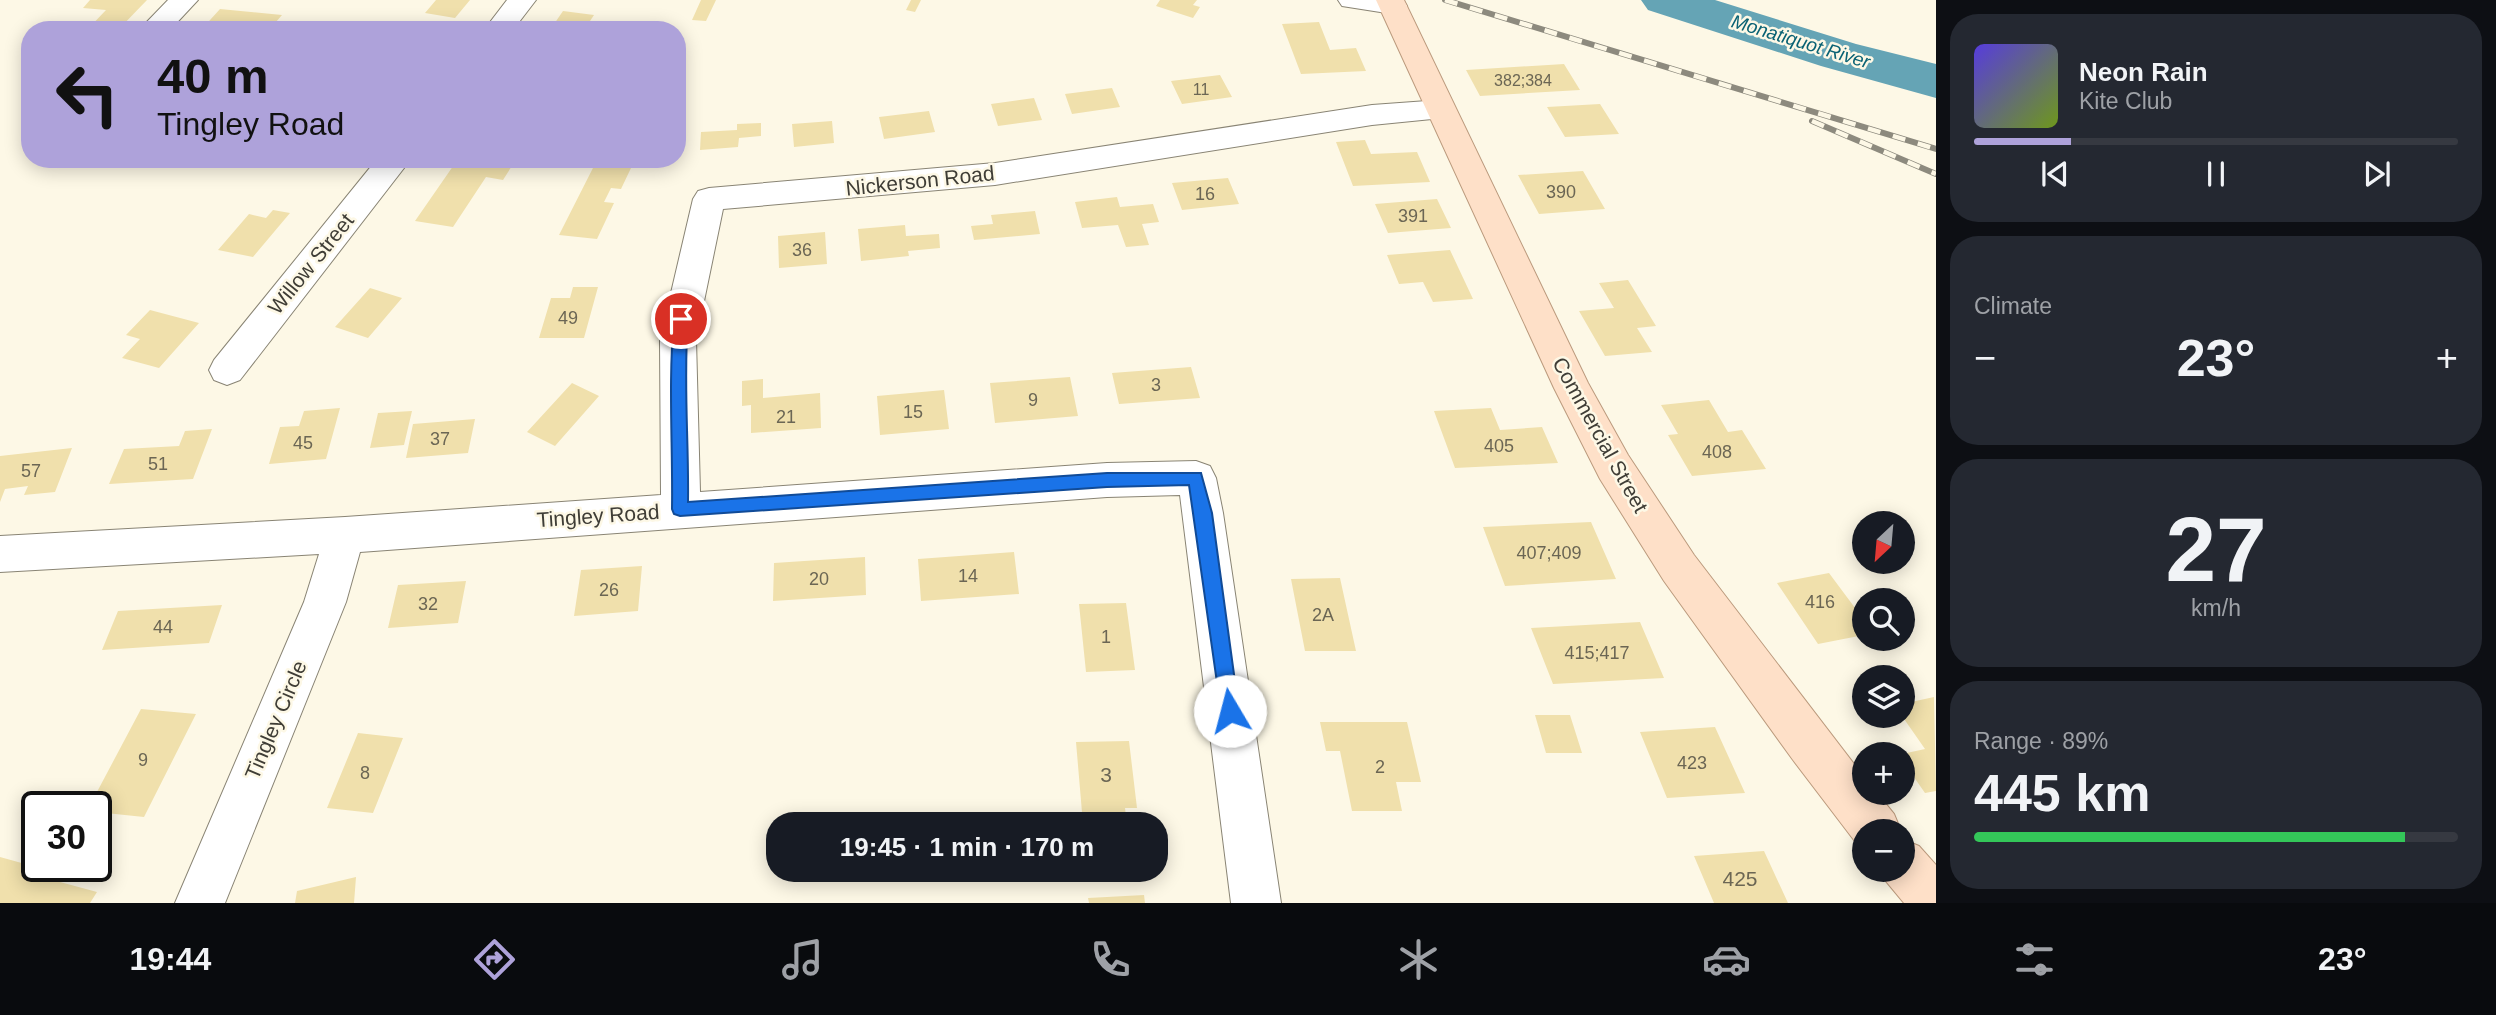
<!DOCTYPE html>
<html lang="en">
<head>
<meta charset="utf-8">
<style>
  :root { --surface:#171b24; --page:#242831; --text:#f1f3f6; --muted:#9ea1a6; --line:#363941; --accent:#aea2da }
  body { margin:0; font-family:Helvetica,sans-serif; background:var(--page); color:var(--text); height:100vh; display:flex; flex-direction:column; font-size:26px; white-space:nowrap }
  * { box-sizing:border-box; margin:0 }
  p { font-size:23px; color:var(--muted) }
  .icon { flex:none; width:38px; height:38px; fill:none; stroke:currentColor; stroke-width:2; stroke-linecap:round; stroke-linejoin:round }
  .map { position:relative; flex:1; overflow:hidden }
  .side { display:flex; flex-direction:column; gap:14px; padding:14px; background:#0d0f14; width:560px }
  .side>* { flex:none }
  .hud { position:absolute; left:21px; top:21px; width:665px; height:147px; border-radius:28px; box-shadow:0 4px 18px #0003; background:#aea2da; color:#111; overflow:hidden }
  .needle { width:46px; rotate:206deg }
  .fabs { position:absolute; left:1852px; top:511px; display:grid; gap:14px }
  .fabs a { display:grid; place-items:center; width:63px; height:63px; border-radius:50%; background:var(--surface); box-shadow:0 4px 18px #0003; font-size:35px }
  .speed { position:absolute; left:21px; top:791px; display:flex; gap:14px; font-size:35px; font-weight:700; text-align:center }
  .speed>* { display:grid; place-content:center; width:91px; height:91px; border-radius:50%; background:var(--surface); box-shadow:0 4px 18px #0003; line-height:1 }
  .speed .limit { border:4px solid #111; border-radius:10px; background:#fff; color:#111 }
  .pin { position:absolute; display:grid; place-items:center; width:60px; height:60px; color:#fff; margin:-30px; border:4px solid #fff; border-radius:50%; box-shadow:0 2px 7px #0007 }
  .me { position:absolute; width:77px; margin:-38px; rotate:352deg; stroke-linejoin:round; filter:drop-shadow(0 0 5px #0008) }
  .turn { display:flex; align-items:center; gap:24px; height:147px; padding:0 21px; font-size:32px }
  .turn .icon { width:91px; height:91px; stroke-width:2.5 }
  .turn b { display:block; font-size:49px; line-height:60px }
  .big { font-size:52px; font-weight:700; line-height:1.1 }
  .side .card { flex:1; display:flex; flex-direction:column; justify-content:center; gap:10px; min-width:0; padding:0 24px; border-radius:28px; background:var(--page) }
  .side .dial { align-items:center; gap:0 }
  .dial b { font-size:91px; line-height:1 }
  .song { display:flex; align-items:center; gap:21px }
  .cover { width:84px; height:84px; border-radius:10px; background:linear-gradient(135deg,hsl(250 70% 55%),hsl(80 70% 35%)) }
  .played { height:7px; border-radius:4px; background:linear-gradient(90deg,var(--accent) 20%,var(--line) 20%) }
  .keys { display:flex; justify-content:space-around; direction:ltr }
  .heat { display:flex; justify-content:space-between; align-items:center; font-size:38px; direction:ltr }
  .charge { height:10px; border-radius:5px; background:linear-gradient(90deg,#34c759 89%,var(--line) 0) }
  .trip { position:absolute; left:766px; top:812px; width:402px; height:70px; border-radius:28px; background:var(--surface); box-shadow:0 4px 18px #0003; font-weight:700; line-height:70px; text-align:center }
  .tabs { display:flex; height:112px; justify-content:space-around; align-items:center; background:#090b0e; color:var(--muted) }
  .tabs .icon { width:49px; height:49px }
  .tabs .selected { color:var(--accent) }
  .tabs b { font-size:32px; color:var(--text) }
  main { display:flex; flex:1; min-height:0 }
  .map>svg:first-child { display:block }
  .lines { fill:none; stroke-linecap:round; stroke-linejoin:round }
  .river { fill:#65a4b5; fill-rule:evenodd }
  .building { fill:#f0e0ac }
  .minor-casing { stroke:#898474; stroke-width:2 }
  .major-casing { stroke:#bb9a7d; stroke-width:2 }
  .minor { fill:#fff; fill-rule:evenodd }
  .major { fill:#fee0c8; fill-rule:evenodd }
  .rail-casing { stroke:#8d8a7e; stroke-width:6 }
  .rail { stroke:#fdf8e6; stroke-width:4.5; stroke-dasharray:13; stroke-linecap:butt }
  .route { fill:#1a73e8; stroke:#114b97; stroke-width:2 }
  .labels { text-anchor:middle; stroke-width:5; stroke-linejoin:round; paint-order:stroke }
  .far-number-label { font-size:16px; fill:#6b6654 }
  .number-label { font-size:18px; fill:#6b6654 }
  .far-water-label { font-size:19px; font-style:italic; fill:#0a6274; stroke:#fdf8e6 }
  .street-label { font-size:21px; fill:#3f3d36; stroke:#fdf8e6 }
  .near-number-label { font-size:21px; fill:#6b6654 }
</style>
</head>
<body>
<main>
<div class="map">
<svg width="1936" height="903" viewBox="0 0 1936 903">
  <rect width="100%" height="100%" fill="#fdf8e6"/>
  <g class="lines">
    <!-- river -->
    <path class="river" d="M1641,0h74l141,44 80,20v34l-115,-32 -173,-56z"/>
  </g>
  <!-- building -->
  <path class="building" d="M90,0h57l-29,30h-31l19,-20 -23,-2z
    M436,0h34l-15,18 -30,-5z
    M701,0h15l-10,21 -14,-1z
    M911,0h10l-6,12 -9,-2z
    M1160,0h37l-4,5 7,2 -7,11 -37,-12z
    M220,9l62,6 -13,15h-68z
    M563,11l31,4 -10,15h-34z
    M1319,22l11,28 26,-2 10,23 -65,3 -19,-50z
    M1564,64l16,26 -100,6 -14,-26z
    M1220,75l12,22 -50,7 -11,-23z
    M1112,88l8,19 -48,7 -7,-20z
    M1034,98l8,22 -44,6 -7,-22z
    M1600,104l19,30 -54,3 -18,-30z
    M929,111l6,21 -51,7 -5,-22z
    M832,121l2,22 -40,4 -2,-23z
    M761,123v13l-22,2 -1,9 -38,3 1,-18 36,-2v-6z
    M1365,140l6,14 46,-2 13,30 -77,4 -17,-44z
    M458,159l57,2 -12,19 -17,-3 -33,50 -38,-6z
    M595,164l36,4 -10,21 -10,-1 -7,14 10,1 -17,36 -38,-4z
    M1583,171l22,38 -66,5 -21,-39z
    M1228,178l11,26 -57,6 -10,-27z
    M1117,197l3,10 33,-3 6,18 -17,2 7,21 -23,2 -8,-22 -36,3 -7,-26z
    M1437,199l14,29 -63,5 -13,-29z
    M273,210l17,3 -37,44 -35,-7 31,-36 17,4z
    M1035,211l5,23 -66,6 -3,-14 22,-2 -2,-9z
    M905,225l1,11 33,-2 1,14 -32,3 1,5 -48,5 -3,-32z
    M825,232l2,32 -48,4 -1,-32z
    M1450,250l23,49 -40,3 -10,-20 -24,2 -12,-29z
    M1628,280l28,46 -19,2 15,24 -47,4 -26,-45 35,-3 -15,-25z
    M573,287h25l-14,51h-45l12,-40h19z
    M370,288l32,10 -34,40 -33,-11z
    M150,310l49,13 -40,45 -37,-10 18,-19 -14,-4z
    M1191,367l9,31 -81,6 -7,-31z
    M1070,377l8,39 -83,7 -5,-40z
    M763,379v19l57,-5 1,35 -70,5v-28l-9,1v-25z
    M572,383l27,13 -44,50 -28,-14z
    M944,390l5,39 -69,6 -3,-39z
    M1709,400l19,32 14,-2 24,39 -74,7 -24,-41 10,-1 -17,-29z
    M340,408l-14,51 -57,5 11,-37 19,-1 5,-15z
    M1491,408l9,22 42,-3 16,36 -103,5 -21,-57z
    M412,411l-8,34 -34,3 8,-35z
    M475,419l-7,34 -62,5 7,-34z
    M212,429l-19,50 -84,5 15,-35 55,-3 6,-15z
    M72,448l-17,44 -31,3 4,-9 -23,3 -5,13v-46z
    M1591,522l25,57 -111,7 -22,-59z
    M1014,552l5,42 -98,7 -3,-42z
    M865,557l1,38 -93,6 1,-38z
    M642,566l-4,45 -64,5 7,-46z
    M1829,573l35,47v15l-46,9 -41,-61z
    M1340,578l16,73h-51l-14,-72z
    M466,581l-8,42 -70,5 10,-43z
    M1126,603l9,67 -49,2 -7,-68z
    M222,605l-13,38 -107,7 16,-39z
    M1640,622l24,56 -111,6 -22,-56z
    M1934,697l2,94 -11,2 -23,-33v-6l23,-5 -23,-33v-12z
    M141,709l55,5 -52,103 -48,-5v-5h-7z
    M1535,715h35l12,38h-36z
    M1320,722h87l14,60h-25l6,29h-50l-12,-60h-14z
    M1715,727l30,66 -78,5 -27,-66z
    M358,733l45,5 -30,75 -46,-5z
    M1129,741l8,67h-12l2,16h-44l-7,-82z
    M1764,851l24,52h-74l-20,-47z
    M0,857l54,15 -5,7 48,13 -7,11h-90z
    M356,877l-2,26h-59l2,-12z
    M1144,895l1,8h-56l-1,-5z"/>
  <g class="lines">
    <!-- minor casing -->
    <g class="minor-casing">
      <path id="minor" d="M168,0h30l-28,30h-31z
        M507,0h29l-23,30h-29z
        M1338,0h65l4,6 -4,6 -10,2 -51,-8z
        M1441,100l11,3 4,7 -4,7 -80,8 -377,60 -272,24 -27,131 4,152 407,-29 89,-2 14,5 6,12 7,35 58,390h-50l-51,-408 -73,2 -747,55 -14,50 -121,301h-50l129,-301 15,-48 -319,18v-36l345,-19 316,-22 -1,-155 33,-141 5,-8 11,-3 286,-25 377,-58z
        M377,159h34l-171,221 -13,5 -13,-5 -5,-10 5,-10z"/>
    </g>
    <!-- major casing -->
    <g class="major-casing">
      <path id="major" d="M1376,0h28l184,383 40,72 66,100 170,222v16h13l17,21 7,17h-37v18l-4,-1 -67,-88 -129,-179 -64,-102 -46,-91z
        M1902,839l17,7 17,19v38h-32l-19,-23 -4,-10h21z"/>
    </g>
    <!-- minor -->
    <use href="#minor" class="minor"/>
    <!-- major -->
    <use href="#major" class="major"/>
    <!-- rail casing -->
    <g class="rail-casing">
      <path id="rail" d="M1445,0l491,149
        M1812,121l124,53"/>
    </g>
    <!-- rail -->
    <use href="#rail" class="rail"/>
  </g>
  <!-- route -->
  <path class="route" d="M681,313l7,6c-5,61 1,122 0,183l419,-29h94l11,40 27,198 -2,6 -7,3 -6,-3 -3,-6 -32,-226 -82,2 -427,29 -6,-2 -2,-5c1,-63 -4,-127 2,-190z"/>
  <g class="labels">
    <!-- far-number labels -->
    <g class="far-number-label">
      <text x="1523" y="86">382;384</text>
      <text x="1201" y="95">11</text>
    </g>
    <!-- number labels -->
    <g class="number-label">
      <text x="1561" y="198">390</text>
      <text x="1205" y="200">16</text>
      <text x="1413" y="222">391</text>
      <text x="802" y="256">36</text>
      <text x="568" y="324">49</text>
      <text x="1156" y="391">3</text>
      <text x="1033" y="406">9</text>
      <text x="913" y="418">15</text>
      <text x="786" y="423">21</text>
      <text x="440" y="445">37</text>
      <text x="303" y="449">45</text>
      <text x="1499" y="452">405</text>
      <text x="1717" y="458">408</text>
      <text x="158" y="470">51</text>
      <text x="31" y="477">57</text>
      <text x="1549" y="559">407;409</text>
      <text x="968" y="582">14</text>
      <text x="819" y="585">20</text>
      <text x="609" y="596">26</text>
      <text x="1820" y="608">416</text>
      <text x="428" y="610">32</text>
      <text x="1323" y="621">2A</text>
      <text x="163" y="633">44</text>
      <text x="1106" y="643">1</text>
      <text x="1597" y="659">415;417</text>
      <text x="143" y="766">9</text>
      <text x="1692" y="769">423</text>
      <text x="1380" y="773">2</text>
      <text x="365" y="779">8</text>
    </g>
    <!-- far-water labels -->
    <g class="far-water-label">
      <text transform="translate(1801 41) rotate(17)" y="7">Monatiquot River</text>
    </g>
    <!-- street labels -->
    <g class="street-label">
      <text transform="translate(920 181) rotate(-6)" y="7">Nickerson Road</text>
      <text transform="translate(311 264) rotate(-51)" y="7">Willow Street</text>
      <text transform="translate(1600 435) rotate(61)" y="7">Commercial Street</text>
      <text transform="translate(598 516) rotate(-4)" y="7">Tingley Road</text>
      <text transform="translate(276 720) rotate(-67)" y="7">Tingley Circle</text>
    </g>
    <!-- near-number labels -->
    <g class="near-number-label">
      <text x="1106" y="782">3</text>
      <text x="1740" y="886">425</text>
    </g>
  </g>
</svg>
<div class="fabs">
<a><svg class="needle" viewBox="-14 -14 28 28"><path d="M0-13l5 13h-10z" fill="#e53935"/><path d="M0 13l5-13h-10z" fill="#9ea1a6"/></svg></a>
<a><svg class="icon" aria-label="search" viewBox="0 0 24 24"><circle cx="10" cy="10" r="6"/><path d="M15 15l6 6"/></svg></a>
<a><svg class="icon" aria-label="layers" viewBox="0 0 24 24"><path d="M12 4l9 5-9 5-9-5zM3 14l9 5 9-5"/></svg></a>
<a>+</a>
<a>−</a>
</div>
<div class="speed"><div class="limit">30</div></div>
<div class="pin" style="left:681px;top:319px;background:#d93025"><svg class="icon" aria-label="arrive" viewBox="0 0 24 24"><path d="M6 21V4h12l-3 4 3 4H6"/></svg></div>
<svg class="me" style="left:1230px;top:711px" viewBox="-20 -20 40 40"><circle r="19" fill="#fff"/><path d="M0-13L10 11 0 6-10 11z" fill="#1a73e8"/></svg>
<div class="trip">19:45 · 1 min · 170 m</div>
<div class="hud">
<div class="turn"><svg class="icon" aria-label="left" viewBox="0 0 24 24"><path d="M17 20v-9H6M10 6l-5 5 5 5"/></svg><div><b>40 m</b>Tingley Road</div></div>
</div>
</div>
<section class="side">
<div class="card">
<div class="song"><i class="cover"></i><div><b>Neon Rain</b><p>Kite Club</p></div></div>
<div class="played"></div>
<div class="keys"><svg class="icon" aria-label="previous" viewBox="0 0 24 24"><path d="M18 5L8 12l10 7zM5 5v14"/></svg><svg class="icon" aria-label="pause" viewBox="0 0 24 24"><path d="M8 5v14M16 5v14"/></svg><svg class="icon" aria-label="next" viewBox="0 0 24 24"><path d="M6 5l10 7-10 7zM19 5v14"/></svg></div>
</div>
<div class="card"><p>Climate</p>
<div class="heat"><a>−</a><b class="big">23°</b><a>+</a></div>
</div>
<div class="card dial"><b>27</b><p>km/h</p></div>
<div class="card"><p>Range · 89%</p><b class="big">445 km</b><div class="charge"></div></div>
</section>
</main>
<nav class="tabs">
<b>19:44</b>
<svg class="icon selected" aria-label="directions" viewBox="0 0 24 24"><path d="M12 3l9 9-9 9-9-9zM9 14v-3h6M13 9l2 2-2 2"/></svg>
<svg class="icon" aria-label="music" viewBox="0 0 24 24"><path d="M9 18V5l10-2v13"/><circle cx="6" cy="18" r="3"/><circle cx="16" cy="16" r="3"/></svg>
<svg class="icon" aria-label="phone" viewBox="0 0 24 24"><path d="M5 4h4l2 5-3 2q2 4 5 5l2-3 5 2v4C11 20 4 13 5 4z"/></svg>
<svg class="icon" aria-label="climate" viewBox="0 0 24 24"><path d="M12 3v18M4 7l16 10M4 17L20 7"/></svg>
<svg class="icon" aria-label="car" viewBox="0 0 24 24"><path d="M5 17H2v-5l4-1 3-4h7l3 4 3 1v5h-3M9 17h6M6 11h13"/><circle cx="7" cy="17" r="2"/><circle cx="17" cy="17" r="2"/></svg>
<svg class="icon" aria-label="filters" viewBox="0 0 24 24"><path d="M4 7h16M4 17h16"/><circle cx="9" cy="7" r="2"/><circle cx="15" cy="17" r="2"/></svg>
<b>23°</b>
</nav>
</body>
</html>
